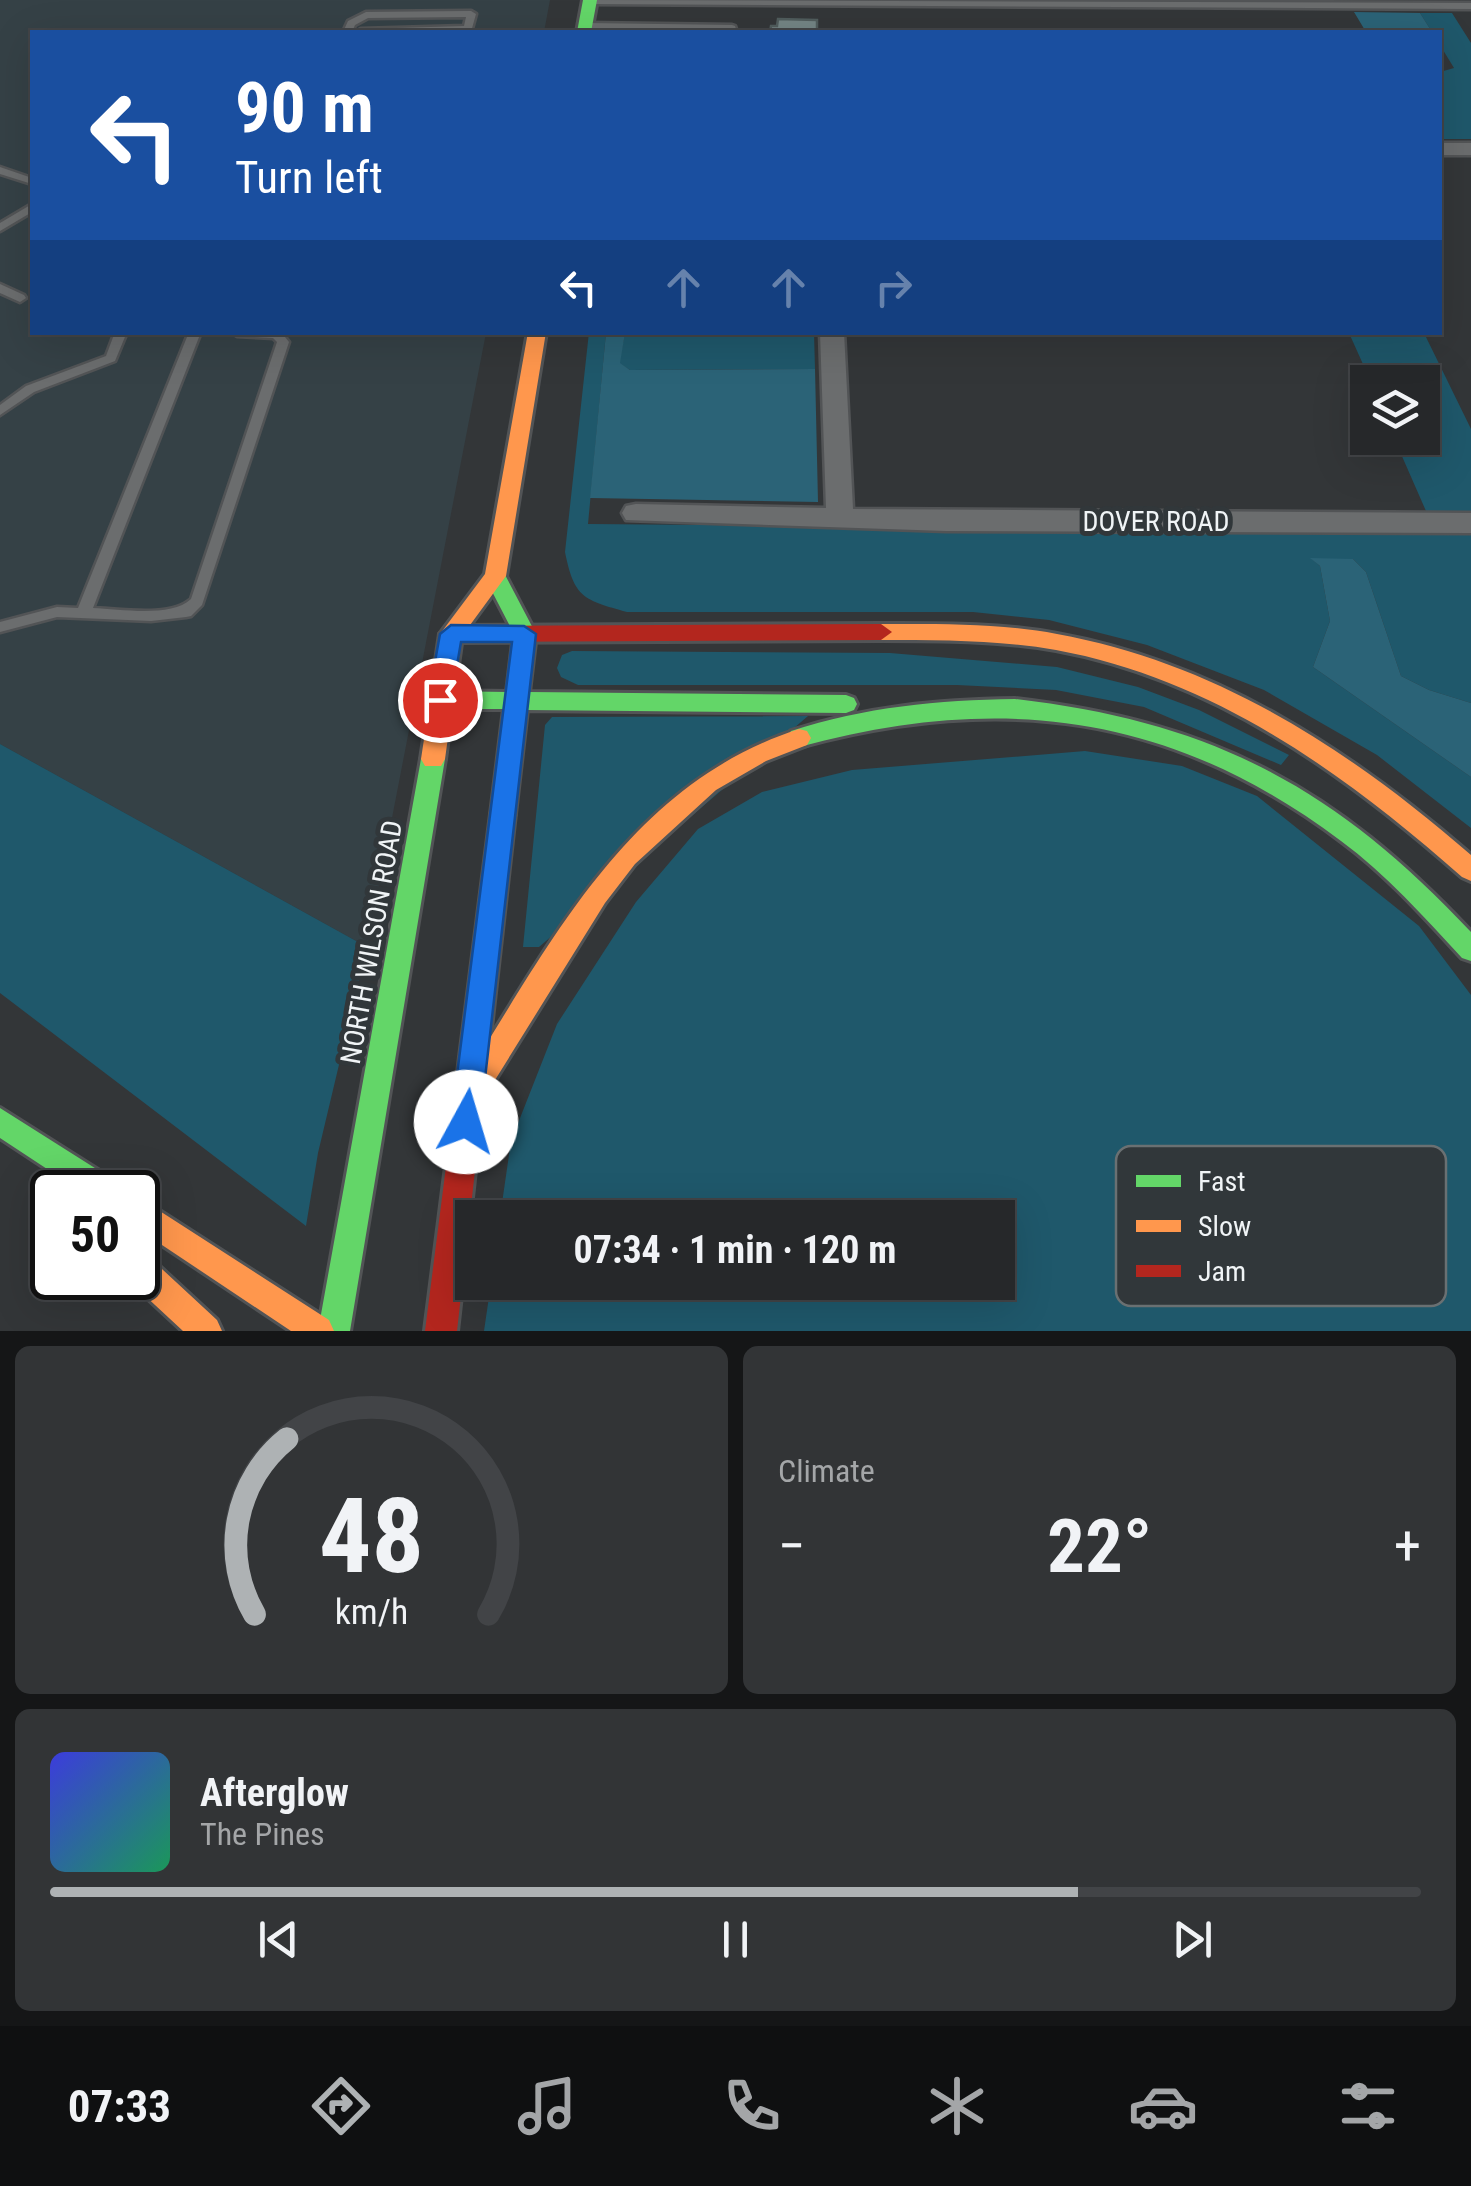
<!DOCTYPE html>
<html lang="en">
<head>
<meta charset="utf-8">
<style>
  :root { --surface:#26282a; --page:#323436; --text:#f1f3f6; --muted:#a4a6a8; --line:#424447; --accent:#aeb2b4 }
  body { margin:0; font-family:"Roboto Condensed",sans-serif; background:var(--page); color:var(--text); height:100vh; display:flex; flex-direction:column; font-size:38px; white-space:nowrap }
  * { box-sizing:border-box; margin:0 }
  p { font-size:32px; color:var(--muted) }
  .icon { flex:none; width:55px; height:55px; fill:none; stroke:currentColor; stroke-width:2; stroke-linecap:round; stroke-linejoin:round }
  .map { position:relative; height:1331px; overflow:hidden }
  .side { display:flex; flex-direction:column; gap:15px; padding:15px; background:#151617; flex:1 }
  .side>* { flex:none }
  .guide { position:absolute; left:30px; top:30px; width:1412px; height:305px; border-radius:0px; box-shadow:0 10px 40px #0002,0 0 0 2px var(--line); background:#1a4fa0; color:#fff; overflow:hidden }
  .tools { position:absolute; left:1350px; top:365px; display:grid; gap:20px }
  .tools a { display:grid; place-items:center; width:90px; height:90px; border-radius:0px; background:var(--surface); box-shadow:0 10px 40px #0002,0 0 0 2px var(--line); font-size:50px }
  .speed { position:absolute; left:30px; top:1170px; display:flex; gap:20px; font-size:50px; font-weight:700; text-align:center }
  .speed>* { display:grid; place-content:center; width:130px; height:130px; border-radius:50%; background:var(--surface); box-shadow:0 10px 40px #0002,0 0 0 2px var(--line); line-height:1 }
  .speed .limit { border:5px solid #111; border-radius:15px; background:#fff; color:#111 }
  .pin { position:absolute; display:grid; place-items:center; width:85px; height:85px; color:#fff; margin:-42px; border:5px solid #fff; border-radius:50%; box-shadow:0 2px 10px #0007 }
  .me { position:absolute; width:110px; margin:-55px; rotate:6deg; stroke-linejoin:round; filter:drop-shadow(0 0 8px #0008) }
  .turn { display:flex; align-items:center; gap:35px; height:210px; padding:0 40px; font-size:45px }
  .turn .icon { width:130px; height:130px; stroke-width:2.5 }
  .turn b { display:block; font-size:70px; line-height:85px }
  .lanes { display:flex; align-items:center; height:95px; padding:0 40px; background:#0003; justify-content:center; gap:50px; direction:ltr }
  .lanes .off { opacity:.35 }
  .big { font-size:75px; font-weight:700; line-height:1.1 }
  .side .card { flex:1; display:flex; flex-direction:column; justify-content:center; gap:15px; min-width:0; padding:0 35px; border-radius:15px; background:var(--page) }
  .side .dial { align-items:center; gap:0 }
  .dial svg { height:260px; overflow:visible; fill:none; stroke:var(--line); stroke-width:7; stroke-linecap:round; text-anchor:middle }
  .dial text { fill:var(--text); stroke:none }
  .song { display:flex; align-items:center; gap:30px }
  .cover { width:120px; height:120px; border-radius:15px; background:linear-gradient(135deg,hsl(240 70% 55%),hsl(150 70% 35%)) }
  .played { height:10px; border-radius:5px; background:linear-gradient(90deg,var(--accent) 75%,var(--line) 75%) }
  .keys { display:flex; justify-content:space-around; direction:ltr }
  .heat { display:flex; justify-content:space-between; align-items:center; font-size:55px; direction:ltr }
  .side .tiles { flex:1; display:grid; gap:15px; grid-template-columns:1fr 1fr }
  .card:last-child { grid-column:span 2 }
  .trip { position:absolute; left:455px; top:1200px; width:560px; height:100px; border-radius:0px; background:var(--surface); box-shadow:0 10px 40px #0002,0 0 0 2px var(--line); font-weight:700; line-height:100px; text-align:center }
  .dock { display:flex; height:160px; justify-content:space-around; align-items:center; background:#0f1011; color:var(--muted) }
  .dock .icon { width:70px; height:70px }
  .dock .active { color:var(--accent) }
  .dock b { font-size:45px; color:var(--text) }
  .map>svg:first-child { display:block }
  .built { fill:#354146 }
  .green { fill:#1f586b }
  .forest { fill:#2b6377 }
  .building { fill:#738484; stroke:#505c5c; stroke-width:2.5 }
  .lines { fill:none; stroke-linecap:round; stroke-linejoin:round }
  .lane-casing { stroke:#525456; stroke-width:5 }
  .street-casing { stroke:#525456; stroke-width:5 }
  .fast-casing { stroke:#525456; stroke-width:6 }
  .slow-casing { stroke:#525456; stroke-width:6 }
  .jam-casing { stroke:#525456; stroke-width:6 }
  .lane { fill:#6b6d6e; fill-rule:evenodd }
  .street { fill:#6b6d6e; fill-rule:evenodd }
  .fast { fill:#63d668; fill-rule:evenodd }
  .slow { fill:#ff974d; fill-rule:evenodd }
  .jam { fill:#b3261e; fill-rule:evenodd }
  .route { fill:#1a73e8; stroke:#114b97; stroke-width:2.5 }
  .labels { text-anchor:middle; stroke-width:10; stroke-linejoin:round; paint-order:stroke }
  .street-label { font-size:28px; fill:#f0f4f6; stroke:#31373a }
  .key { fill:#31373a; stroke:#6a7072; stroke-width:2.5 }
  .key-label { font-size:28px; fill:#f0f4f6 }
</style>
</head>
<body>
<div class="map">
<svg width="1471" height="1331" viewBox="0 0 1471 1331">
  <rect width="100%" height="100%" fill="#333638"/>
  <!-- built -->
  <path class="built" d="M0,0h550l-6,32h-512v300l454,1 -119,614 -367,-203z"/>
  <!-- green -->
  <path class="green" d="M1420,13h32l19,30v96h-31v-67l14,-4 -14,-23v-13h-8z
    M589,332l17,1 -18,191 883,8v171l-42,-13 -28,-14 -35,-104 -13,-13h-41l8,7 10,55 -17,46 158,110v51l-94,-73 -113,-65 -117,-45 -98,-25 -76,-8h-346c-43,-12 -53,-14 -62,-60z
    M625,333h189l1,36 -185,1 -11,-7z
    M1349,333h75l47,96v82h-45l-32,-73h28v-56h-51z
    M572,651l318,2 167,14 81,20 61,23 90,45 -8,10 -137,-58 -88,-17 -99,-5h-379l-17,-8 -4,-9 5,-13z
    M808,716l-269,231h-16l22,-222 7,-8z
    M0,744l367,203 -49,206 -12,73 -306,-233z
    M1085,751l97,15 75,30 162,130 52,69v336h-987l7,-48 507,-1v-64l-498,-1 11,-76 46,-117 79,-122 62,-73 64,-37 90,-22z"/>
  <!-- forest -->
  <path class="forest" d="M1354,12l66,1 12,19h-66z
    M606,333h19l-5,30 10,7 185,-1 3,133 -228,-4z
    M1310,558l43,1 13,13 35,104 28,14 42,13v74l-158,-110 17,-46 -10,-55z"/>
  <!-- building -->
  <path class="building" d="M778,19l39,1v12h-47l1,-6h6z"/>
  <g class="lines">
    <!-- lane casing -->
    <g class="lane-casing">
      <path id="lane" d="M586,0l885,3v6l-881,-5z
        M471,11l5,3 -5,18h-115l5,-3 103,-3 2,-9 -98,1 -13,7 -3,7h-9l5,-11 18,-9z
        M586,23l146,2 3,1 2,6h-74l-80,-4 -2,-2z
        M0,167l32,11v6l-32,-10z
        M32,204v8l-32,19v-8z
        M0,284l24,11 2,3 -6,4 -20,-9z
        M115,332h12l-12,29 -81,31 -34,23v-10l26,-19 80,-30z
        M189,332h12l-108,276c27,1 78,10 98,-9l86,-257 -4,-4 -36,-2 -6,-4h50l8,10 -87,263 -11,11 -5,1 -35,4 -94,-4 -57,15v-10l57,-15 21,1z"/>
    </g>
    <!-- street casing -->
    <g class="street-casing">
      <path id="street" d="M1440,143h31v12h-31z
        M820,332h24l9,177 618,4v20l-525,-2 -320,-11 -4,-7 4,-7 10,-2 190,4z"/>
    </g>
    <!-- fast casing -->
    <g class="fast-casing">
      <path id="fast" d="M583,0h14l-6,32h-14z
        M495,568l8,3 33,63 -7,58 317,3 8,3 3,6 -3,6 -8,3 -319,-3 -12,104 -3,7 -9,3 -9,-3 -3,-7 13,-105h-65l-8,-3 -3,-6 3,-6 8,-3 68,1 7,-58 -30,-58z
        M1015,699c198,23 320,88 456,233v29l-9,-3c-38,-41 -76,-84 -121,-117 -170,-128 -340,-149 -542,-94l-8,-2 -4,-7 4,-7c74,-24 147,-31 224,-32z
        M433,750l8,2 4,7 -95,572h-32l103,-572 4,-7z
        M0,1108l117,74 4,10h-39l-82,-54z"/>
    </g>
    <!-- slow casing -->
    <g class="slow-casing">
      <path id="slow" d="M528,332h18l-40,244 -44,60 -17,123 -4,7h-16l-4,-7 19,-125 45,-60z
        M881,624c58,0 118,-1 176,10 160,29 293,116 414,221v26l-9,-4c-118,-104 -248,-198 -406,-227 -58,-10 -117,-10 -175,-10l-11,-8z
        M799,729l8,2 4,7 -4,7 -41,16 -50,29 -81,74 -30,39 -128,206 -10,4 -10,-4 -4,-9 4,-9c92,-144 169,-306 342,-362z
        M138,1197l191,123 5,11h-43l-153,-102z
        M138,1253l11,4 68,63 5,11h-39l-56,-52 11,-1z"/>
    </g>
    <!-- jam casing -->
    <g class="jam-casing">
      <path id="jam" d="M881,624l11,8 -11,8 -430,2 -11,-8 11,-8z
        M503,804l9,3 3,7 -58,517h-32l66,-517 3,-7z"/>
    </g>
    <!-- lane -->
    <use href="#lane" class="lane"/>
    <!-- street -->
    <use href="#street" class="street"/>
    <!-- fast -->
    <use href="#fast" class="fast"/>
    <!-- slow -->
    <use href="#slow" class="slow"/>
    <!-- jam -->
    <use href="#jam" class="jam"/>
  </g>
  <!-- route -->
  <path class="route" d="M451,625l73,1 12,8 -56,488 -4,9 -10,4 -11,-4 -4,-9 61,-480h-51l-10,58 -11,9 -12,-9 12,-66z"/>
  <g class="labels">
    <!-- street labels -->
    <g class="street-label">
      <text x="1156" y="531">DOVER ROAD</text>
      <text transform="translate(371 942) rotate(-80)" y="10">NORTH WILSON ROAD</text>
    </g>
  </g>
  <!-- legend -->
  <rect x="1116" y="1146" width="330" height="160" rx="15" class="key"/>
  <rect x="1136" y="1175" width="45" height="12" fill="#63d668"/>
  <rect x="1136" y="1220" width="45" height="12" fill="#ff974d"/>
  <rect x="1136" y="1265" width="45" height="12" fill="#b3261e"/>
  <g class="key-label">
    <text x="1198" y="1191">Fast</text>
    <text x="1198" y="1236">Slow</text>
    <text x="1198" y="1281">Jam</text>
  </g>
</svg>
<div class="tools">
<a><svg class="icon" aria-label="layers" viewBox="0 0 24 24"><path d="M12 4l9 5-9 5-9-5zM3 14l9 5 9-5"/></svg></a>
</div>
<div class="speed"><div class="limit">50</div></div>
<div class="pin" style="left:440px;top:700px;background:#d93025"><svg class="icon" aria-label="arrive" viewBox="0 0 24 24"><path d="M6 21V4h12l-3 4 3 4H6"/></svg></div>
<svg class="me" style="left:466px;top:1122px" viewBox="-20 -20 40 40"><circle r="19" fill="#fff"/><path d="M0-13L10 11 0 6-10 11z" fill="#1a73e8"/></svg>
<div class="trip">07:34 · 1 min · 120 m</div>
<div class="guide">
<div class="turn"><svg class="icon" aria-label="left" viewBox="0 0 24 24"><path d="M17 20v-9H6M10 6l-5 5 5 5"/></svg><div><b>90 m</b>Turn left</div></div>
<div class="lanes"><svg class="icon" aria-label="left" viewBox="0 0 24 24"><path d="M17 20v-9H6M10 6l-5 5 5 5"/></svg><svg class="icon off" aria-label="ahead" viewBox="0 0 24 24"><path d="M12 20V5M6 11l6-6 6 6"/></svg><svg class="icon off" aria-label="ahead" viewBox="0 0 24 24"><path d="M12 20V5M6 11l6-6 6 6"/></svg><svg class="icon off" aria-label="right" viewBox="0 0 24 24"><path d="M7 20v-9h11M14 6l5 5-5 5"/></svg></div>
</div>
</div>
<section class="side">
<div class="tiles">
<div class="card dial"><svg viewBox="0 0 100 80">
<path d="M14 69A42 42 0 1 1 86 69"/>
<path d="M14 69A42 42 0 0 1 24 15" stroke="#aeb2b4"/>
<text x="50" y="56" font-size="32" font-weight="700">48</text>
<text x="50" y="72" font-size="11">km/h</text>
</svg></div>
<div class="card"><p>Climate</p>
<div class="heat"><a>−</a><b class="big">22°</b><a>+</a></div>
</div>
<div class="card">
<div class="song"><i class="cover"></i><div><b>Afterglow</b><p>The Pines</p></div></div>
<div class="played"></div>
<div class="keys"><svg class="icon" aria-label="previous" viewBox="0 0 24 24"><path d="M18 5L8 12l10 7zM5 5v14"/></svg><svg class="icon" aria-label="pause" viewBox="0 0 24 24"><path d="M8 5v14M16 5v14"/></svg><svg class="icon" aria-label="next" viewBox="0 0 24 24"><path d="M6 5l10 7-10 7zM19 5v14"/></svg></div>
</div>
</div>
</section>
<nav class="dock">
<b>07:33</b>
<svg class="icon active" aria-label="directions" viewBox="0 0 24 24"><path d="M12 3l9 9-9 9-9-9zM9 14v-3h6M13 9l2 2-2 2"/></svg>
<svg class="icon" aria-label="music" viewBox="0 0 24 24"><path d="M9 18V5l10-2v13"/><circle cx="6" cy="18" r="3"/><circle cx="16" cy="16" r="3"/></svg>
<svg class="icon" aria-label="phone" viewBox="0 0 24 24"><path d="M5 4h4l2 5-3 2q2 4 5 5l2-3 5 2v4C11 20 4 13 5 4z"/></svg>
<svg class="icon" aria-label="climate" viewBox="0 0 24 24"><path d="M12 3v18M4 7l16 10M4 17L20 7"/></svg>
<svg class="icon" aria-label="car" viewBox="0 0 24 24"><path d="M5 17H2v-5l4-1 3-4h7l3 4 3 1v5h-3M9 17h6M6 11h13"/><circle cx="7" cy="17" r="2"/><circle cx="17" cy="17" r="2"/></svg>
<svg class="icon" aria-label="filters" viewBox="0 0 24 24"><path d="M4 7h16M4 17h16"/><circle cx="9" cy="7" r="2"/><circle cx="15" cy="17" r="2"/></svg>
</nav>
</body>
</html>
